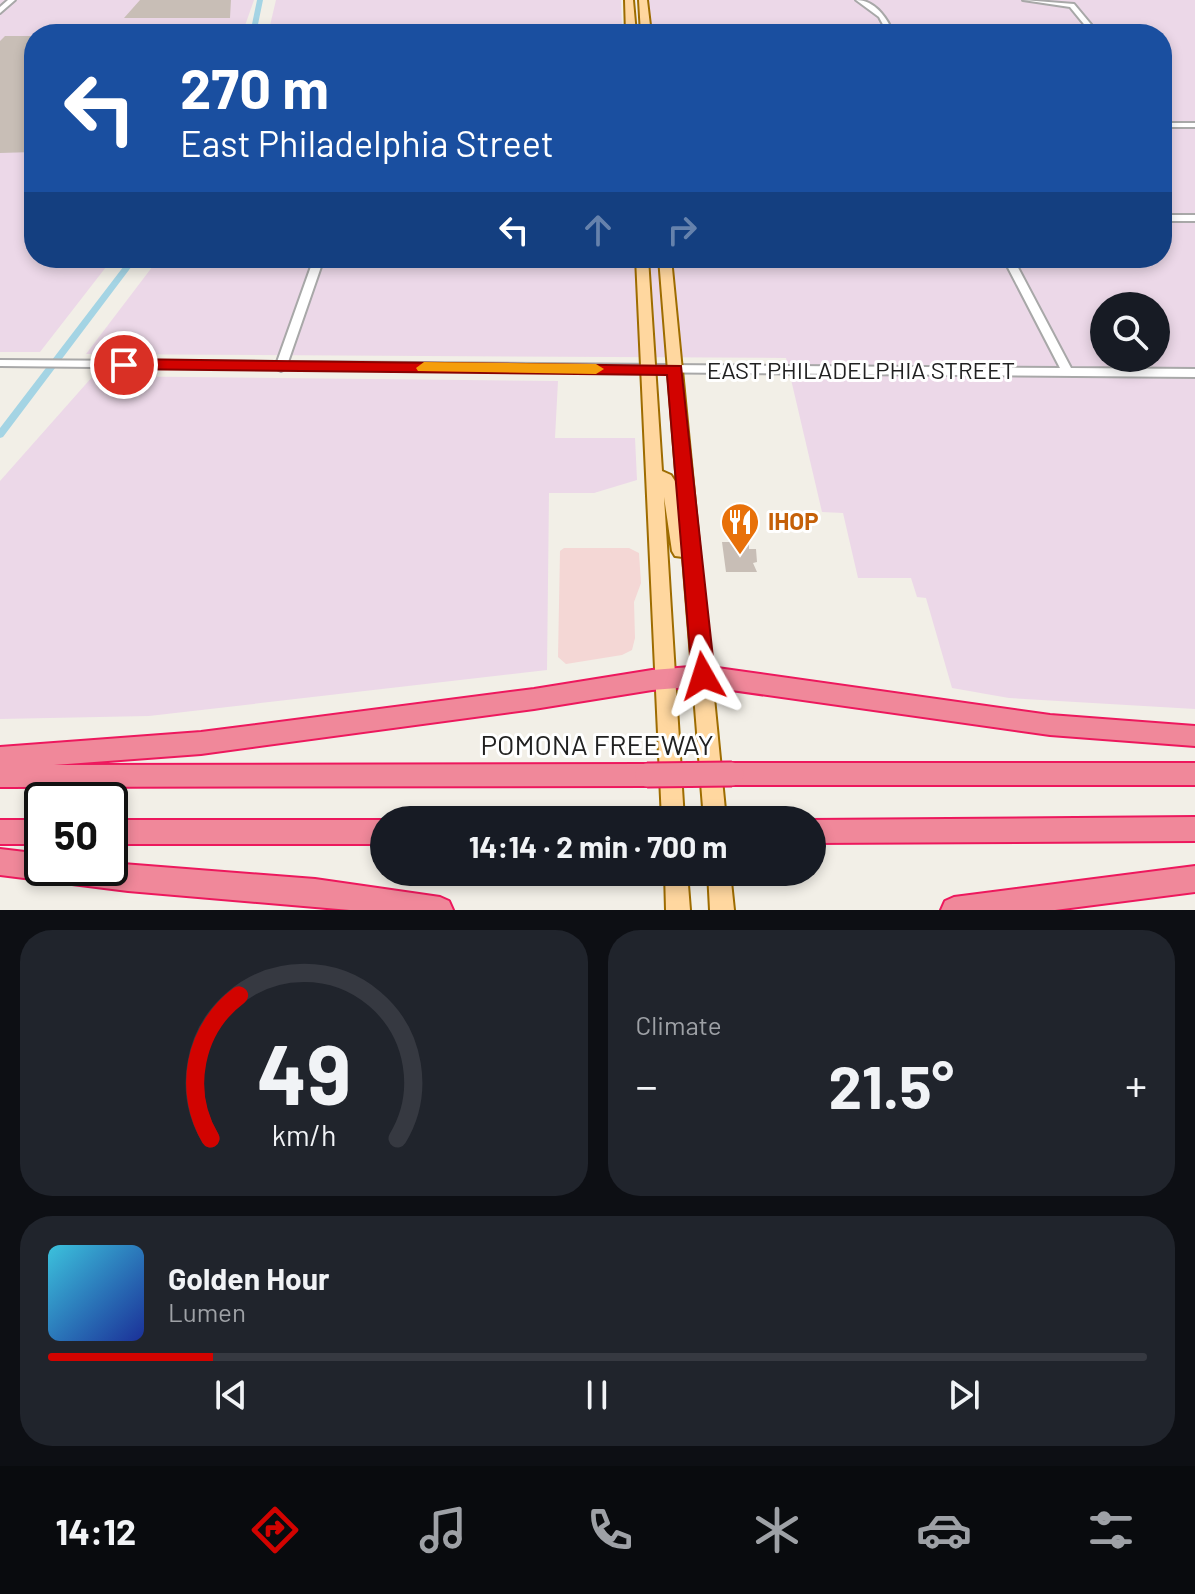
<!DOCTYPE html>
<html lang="en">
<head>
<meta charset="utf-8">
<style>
  :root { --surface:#171b24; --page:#20242c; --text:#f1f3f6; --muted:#9ea1a6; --line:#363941; --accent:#d20300 }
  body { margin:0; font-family:Barlow,sans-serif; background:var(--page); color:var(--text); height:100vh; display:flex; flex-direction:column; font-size:30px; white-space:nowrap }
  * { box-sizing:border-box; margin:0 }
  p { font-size:26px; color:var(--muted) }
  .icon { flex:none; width:44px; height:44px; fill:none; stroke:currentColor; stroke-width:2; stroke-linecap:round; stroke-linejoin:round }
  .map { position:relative; height:910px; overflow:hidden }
  .drawer { display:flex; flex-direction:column; gap:20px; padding:20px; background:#0d0f14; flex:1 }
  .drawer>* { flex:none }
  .top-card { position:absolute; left:24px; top:24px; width:1148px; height:244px; border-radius:32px; box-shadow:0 4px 12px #0003; background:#1a4fa0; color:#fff; overflow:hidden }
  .buttons { position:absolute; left:1090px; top:292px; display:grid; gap:16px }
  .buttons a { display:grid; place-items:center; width:80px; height:80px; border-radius:50%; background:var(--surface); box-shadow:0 4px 12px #0003; font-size:40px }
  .speed { position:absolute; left:24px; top:782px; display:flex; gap:16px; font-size:40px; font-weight:700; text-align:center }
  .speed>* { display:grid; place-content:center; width:104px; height:104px; border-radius:50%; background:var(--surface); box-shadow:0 4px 12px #0003; line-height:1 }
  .speed .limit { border:4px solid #111; border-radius:12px; background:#fff; color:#111 }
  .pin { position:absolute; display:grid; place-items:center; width:68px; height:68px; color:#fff; margin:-34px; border:4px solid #fff; border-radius:50%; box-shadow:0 2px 8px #0007 }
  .me { position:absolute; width:88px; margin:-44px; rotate:354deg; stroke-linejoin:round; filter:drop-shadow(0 0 6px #0008) }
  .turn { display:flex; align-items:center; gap:28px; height:168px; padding:0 24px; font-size:36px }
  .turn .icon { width:104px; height:104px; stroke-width:2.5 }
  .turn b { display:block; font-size:56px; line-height:68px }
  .lanes { display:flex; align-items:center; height:76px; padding:0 24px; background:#0003; justify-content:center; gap:40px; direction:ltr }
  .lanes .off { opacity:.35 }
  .big { font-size:60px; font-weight:700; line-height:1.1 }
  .drawer .tile { flex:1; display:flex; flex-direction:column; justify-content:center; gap:12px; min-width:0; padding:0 28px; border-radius:32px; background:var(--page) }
  .drawer .dial { align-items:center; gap:0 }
  .dial svg { height:208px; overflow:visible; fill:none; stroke:var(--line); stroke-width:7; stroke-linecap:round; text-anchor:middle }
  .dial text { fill:var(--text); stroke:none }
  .song { display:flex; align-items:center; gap:24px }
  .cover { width:96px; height:96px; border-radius:12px; background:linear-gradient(135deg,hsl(190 70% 55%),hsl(230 70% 35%)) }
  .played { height:8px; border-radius:4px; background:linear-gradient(90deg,var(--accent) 15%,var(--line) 15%) }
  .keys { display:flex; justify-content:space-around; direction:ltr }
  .heat { display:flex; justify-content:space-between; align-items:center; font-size:44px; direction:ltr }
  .drawer .tiles { flex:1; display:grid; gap:20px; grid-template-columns:1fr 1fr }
  .tile:last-child { grid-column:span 2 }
  .trip { position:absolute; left:370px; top:806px; width:456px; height:80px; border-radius:40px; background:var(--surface); box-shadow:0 4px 12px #0003; font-weight:700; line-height:80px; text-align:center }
  .menu { display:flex; height:128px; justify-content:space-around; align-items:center; background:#090b0e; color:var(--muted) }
  .menu .icon { width:56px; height:56px }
  .menu .current { color:var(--accent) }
  .menu b { font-size:36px; color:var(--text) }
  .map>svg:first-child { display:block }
  .commercial { fill:#f4d7d5 }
  .industrial { fill:#ecd8e8; fill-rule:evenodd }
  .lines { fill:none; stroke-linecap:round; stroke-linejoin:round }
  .canal { fill:#a4d4e4; fill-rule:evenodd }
  .building { fill:#c8beb6 }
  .minor-casing { stroke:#a8a8a8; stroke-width:4 }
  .major-casing { stroke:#9e6c00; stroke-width:4 }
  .highway-casing { stroke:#ed185d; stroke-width:4 }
  .minor { fill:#fff; fill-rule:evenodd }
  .major { fill:#ffd79f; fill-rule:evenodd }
  .highway { fill:#f0889a; fill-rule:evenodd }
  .highway-bridge-casing { stroke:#ed185d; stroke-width:27; stroke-linecap:butt }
  .highway-bridge { stroke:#f0889a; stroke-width:23 }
  .route { fill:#d20300; stroke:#880200; stroke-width:2 }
  .slow { fill:#f59e0b }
  .labels { text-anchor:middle; stroke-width:6; stroke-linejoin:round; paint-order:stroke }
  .street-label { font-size:24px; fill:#212121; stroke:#fff }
  .food-label { font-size:24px; font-weight:bold; fill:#c56008; stroke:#fff; text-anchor:start }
  .near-street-label { font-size:28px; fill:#212121; stroke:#fff }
</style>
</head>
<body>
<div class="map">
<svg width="1195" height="910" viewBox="0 0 1195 910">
  <rect width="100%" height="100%" fill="#f2efe7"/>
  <!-- commercial -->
  <path class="commercial" d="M564,548h65l10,5 2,30 -7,19 1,36 -3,12 -10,5 -56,9 -8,-7 2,-106z"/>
  <!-- industrial -->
  <path class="industrial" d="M0,0h254l-12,34h-208v224h79l-73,94h-40z
    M276,0h345l1,27h28l-3,-27h548v709l-186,-11 -57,-10 -26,-90 -9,-1 -6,-19h-53l-15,-65 -21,-1 -36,-154 -700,-4 73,-96h1003v-224h-894zM1104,306h52v52h-52z
    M93,376l465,5 -3,57h80l2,42 -43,13h-45l-2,177 -398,46 -149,3v-238z"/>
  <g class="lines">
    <!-- canal -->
    <path class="canal" d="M257,0h6l-7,34h-6z
      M130,258h8l-135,179 -3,1v-10z"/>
  </g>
  <!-- building -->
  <path class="building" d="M140,0h91l-1,18h-106z
    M5,36h29v116l-34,1v-112z
    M722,542h27v7h7l1,13 -4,1 4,9h-31z"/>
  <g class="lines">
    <!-- minor casing -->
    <g class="minor-casing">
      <path id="minor" d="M8,0h7l-15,13v-6z
        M856,0c19,0 31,18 38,34h-6l-9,-17z
        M1023,0l51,4 25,30h-7l-22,-27z
        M1162,123h33v4h-33z
        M1162,215h33v6h-33z
        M314,258h10l-36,104 772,6 -57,-110h10l58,110 124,1v8l-910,-8 -4,2 -4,-2 -277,-3v-6l277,2z"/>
    </g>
    <!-- major casing -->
    <g class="major-casing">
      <path id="major" d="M625,0h8l3,34h-10z
        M639,0h8l4,34h-10z
        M636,258h12l14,213 9,4 6,9 -18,-226h12l55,562h-22l-21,-263 -8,-1 -3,-5 -8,-54 20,323h-22z
        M665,872h22l3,38h-24z
        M708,872h22l4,38h-24z"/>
    </g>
    <!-- highway casing -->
    <g class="highway-casing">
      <path id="highway" d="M703,666l347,49 145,11v20l-145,-11 -347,-49 -51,4 -118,19 -333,45 -147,11 593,-1 8,3 4,8 -4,8 -8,3 -647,1v-40l201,-15 333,-43 118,-19z
        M732,763h463v22h-463l-8,-3 -4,-8 4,-8z
        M1195,817v24l-383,2v-23h-3z
        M0,820h42v24h-42z
        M110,820h274v24h-274z
        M0,849l42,5v14h68v-5l205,16 125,18 9,4 4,9h-103l-222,-19 -128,-16z
        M1195,866v26l-140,18h-114l4,-9 9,-4z"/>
    </g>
    <!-- minor -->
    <use href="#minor" class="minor"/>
    <!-- major -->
    <use href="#major" class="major"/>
    <!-- highway -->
    <use href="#highway" class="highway"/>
    <!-- highway-bridge casing -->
    <g class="highway-bridge-casing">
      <path id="highway-bridge" d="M647,775l85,-1"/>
    </g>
    <!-- highway-bridge -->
    <use href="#highway-bridge" class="highway-bridge"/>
  </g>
  <!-- route -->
  <path class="route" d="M124,359l557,7 34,310 -4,6 -8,3 -7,-3 -4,-6 -25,-301 -549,-6 -2,-4 2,-4z"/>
  <!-- slow -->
  <path class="slow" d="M424,362l172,2 8,5 -8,5 -178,-3 -2,-3z"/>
  <!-- icons -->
  <defs>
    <g id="restaurant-pin" transform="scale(2)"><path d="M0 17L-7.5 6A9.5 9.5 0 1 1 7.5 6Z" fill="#e8710a" stroke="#fff"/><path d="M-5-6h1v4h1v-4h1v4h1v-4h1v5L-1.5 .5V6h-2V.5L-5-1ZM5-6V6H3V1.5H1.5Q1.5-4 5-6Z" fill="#fff"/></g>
  </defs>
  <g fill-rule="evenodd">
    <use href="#restaurant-pin" x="740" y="522"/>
  </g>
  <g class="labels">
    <!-- street labels -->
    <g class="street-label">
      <text x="861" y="379">EAST PHILADELPHIA STREET</text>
    </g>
    <!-- food labels -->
    <g class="food-label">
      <text x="768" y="530">IHOP</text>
    </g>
    <!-- near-street labels -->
    <g class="near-street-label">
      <text x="597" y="755">POMONA FREEWAY</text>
    </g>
  </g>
</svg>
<div class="buttons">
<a><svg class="icon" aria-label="search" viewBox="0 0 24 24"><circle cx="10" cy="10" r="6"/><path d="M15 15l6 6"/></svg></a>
</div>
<div class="speed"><div class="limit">50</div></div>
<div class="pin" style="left:124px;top:365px;background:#d93025"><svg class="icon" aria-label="arrive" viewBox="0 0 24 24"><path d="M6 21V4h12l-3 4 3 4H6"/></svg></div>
<svg class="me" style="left:703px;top:676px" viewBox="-20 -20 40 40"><path d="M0-17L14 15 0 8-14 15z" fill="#d20300" stroke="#fff" stroke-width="4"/></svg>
<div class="trip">14:14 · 2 min · 700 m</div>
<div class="top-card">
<div class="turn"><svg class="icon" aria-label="left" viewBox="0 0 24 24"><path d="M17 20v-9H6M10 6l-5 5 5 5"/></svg><div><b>270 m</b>East Philadelphia Street</div></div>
<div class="lanes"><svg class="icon" aria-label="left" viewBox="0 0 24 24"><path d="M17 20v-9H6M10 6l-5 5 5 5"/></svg><svg class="icon off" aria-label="ahead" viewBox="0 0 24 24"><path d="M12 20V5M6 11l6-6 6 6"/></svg><svg class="icon off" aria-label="right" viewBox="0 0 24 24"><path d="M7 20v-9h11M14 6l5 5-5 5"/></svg></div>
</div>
</div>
<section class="drawer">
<div class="tiles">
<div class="tile dial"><svg viewBox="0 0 100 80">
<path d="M14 69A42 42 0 1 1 86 69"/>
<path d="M14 69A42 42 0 0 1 25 14" stroke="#d20300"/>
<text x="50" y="56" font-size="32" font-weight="700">49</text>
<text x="50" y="72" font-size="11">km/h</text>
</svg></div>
<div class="tile"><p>Climate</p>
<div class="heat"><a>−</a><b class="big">21.5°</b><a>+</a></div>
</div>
<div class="tile">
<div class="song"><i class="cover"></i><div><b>Golden Hour</b><p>Lumen</p></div></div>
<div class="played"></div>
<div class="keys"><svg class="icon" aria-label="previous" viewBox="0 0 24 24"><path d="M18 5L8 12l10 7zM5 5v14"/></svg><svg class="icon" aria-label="pause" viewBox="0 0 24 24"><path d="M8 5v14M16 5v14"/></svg><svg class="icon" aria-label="next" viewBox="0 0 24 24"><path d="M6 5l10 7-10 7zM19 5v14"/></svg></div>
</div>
</div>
</section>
<nav class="menu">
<b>14:12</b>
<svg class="icon current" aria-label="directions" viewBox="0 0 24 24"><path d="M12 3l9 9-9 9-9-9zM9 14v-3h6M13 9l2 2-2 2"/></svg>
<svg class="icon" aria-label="music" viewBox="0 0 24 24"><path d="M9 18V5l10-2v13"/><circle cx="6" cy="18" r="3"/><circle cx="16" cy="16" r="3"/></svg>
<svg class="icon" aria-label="phone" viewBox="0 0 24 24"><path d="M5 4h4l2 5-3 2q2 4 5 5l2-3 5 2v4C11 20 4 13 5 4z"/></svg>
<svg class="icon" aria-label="climate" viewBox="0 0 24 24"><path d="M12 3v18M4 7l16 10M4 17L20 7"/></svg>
<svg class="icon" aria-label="car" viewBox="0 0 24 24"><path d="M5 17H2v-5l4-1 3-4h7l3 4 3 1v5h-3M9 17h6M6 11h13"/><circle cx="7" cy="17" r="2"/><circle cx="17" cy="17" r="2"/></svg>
<svg class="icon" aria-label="filters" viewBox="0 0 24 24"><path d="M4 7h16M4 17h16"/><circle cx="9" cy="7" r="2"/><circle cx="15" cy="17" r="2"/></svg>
</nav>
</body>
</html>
